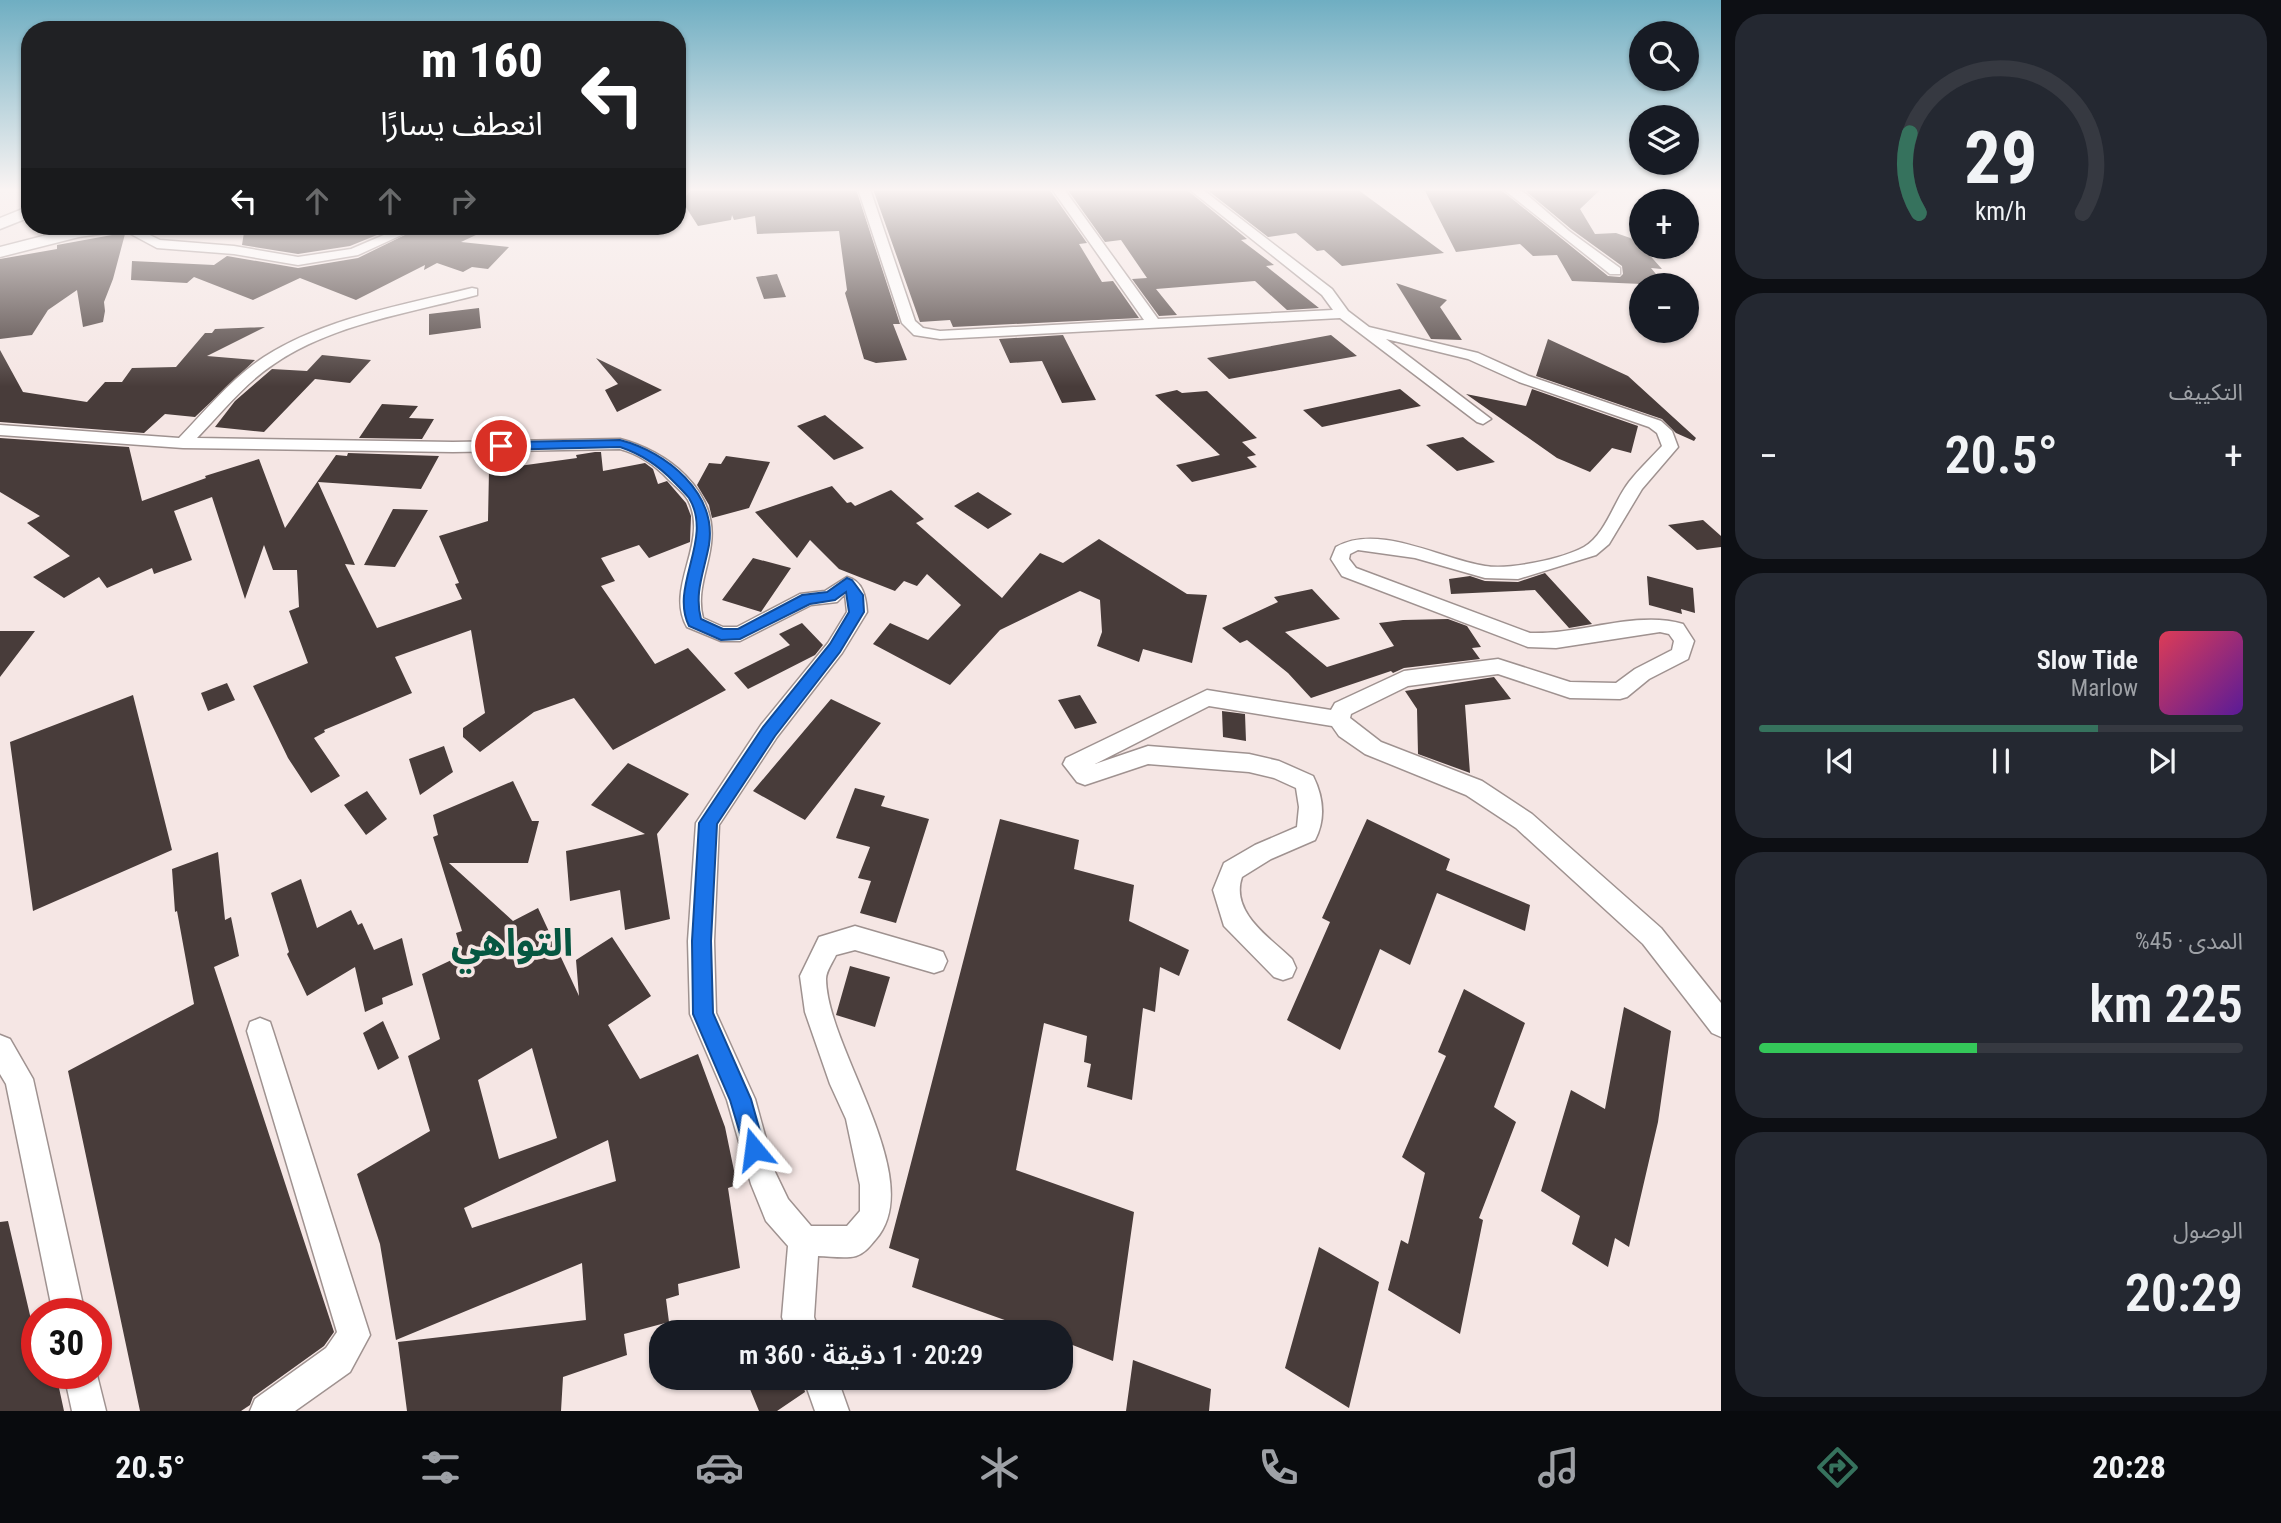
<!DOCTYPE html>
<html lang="ar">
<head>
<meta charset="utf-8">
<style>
  :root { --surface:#171b24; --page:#242831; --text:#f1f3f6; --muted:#9ea1a6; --line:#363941; --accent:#36725d }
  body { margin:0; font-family:"Roboto Condensed","Noto Sans Arabic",sans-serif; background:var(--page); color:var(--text); direction:rtl; height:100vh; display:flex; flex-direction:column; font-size:26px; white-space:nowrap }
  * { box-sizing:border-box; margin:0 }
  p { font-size:23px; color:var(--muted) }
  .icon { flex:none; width:38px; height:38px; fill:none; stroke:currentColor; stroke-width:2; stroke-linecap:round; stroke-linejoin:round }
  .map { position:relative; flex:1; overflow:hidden; direction:ltr }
  .drawer { display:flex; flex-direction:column; gap:14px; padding:14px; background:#0d0f14; width:560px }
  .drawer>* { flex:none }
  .top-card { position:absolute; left:21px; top:21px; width:665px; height:214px; border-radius:28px; box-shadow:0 2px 5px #0004; direction:rtl; background:#202124; color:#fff; overflow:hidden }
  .fabs { position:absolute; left:1629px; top:21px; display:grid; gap:14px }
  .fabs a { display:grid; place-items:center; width:70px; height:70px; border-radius:50%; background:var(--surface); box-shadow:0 2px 5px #0004; font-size:35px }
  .speed { position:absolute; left:21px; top:1298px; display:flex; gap:14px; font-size:35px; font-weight:700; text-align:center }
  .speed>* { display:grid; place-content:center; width:91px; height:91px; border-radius:50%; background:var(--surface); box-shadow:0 2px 5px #0004; line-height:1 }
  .speed .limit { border:10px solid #d22; background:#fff; color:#111 }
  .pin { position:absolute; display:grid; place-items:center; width:60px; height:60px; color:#fff; margin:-30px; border:4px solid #fff; border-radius:50%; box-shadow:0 2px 7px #0007 }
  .me { position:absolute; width:77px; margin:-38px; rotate:344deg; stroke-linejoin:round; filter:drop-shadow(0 0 5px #0008) }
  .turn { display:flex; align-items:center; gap:24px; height:147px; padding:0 28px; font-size:32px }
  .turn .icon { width:91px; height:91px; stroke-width:2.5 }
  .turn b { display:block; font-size:49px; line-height:60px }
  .lanes { display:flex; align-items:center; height:66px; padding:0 28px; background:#0003; justify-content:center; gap:35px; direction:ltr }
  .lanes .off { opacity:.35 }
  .big { font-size:52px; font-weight:600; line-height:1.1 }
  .drawer .widget { flex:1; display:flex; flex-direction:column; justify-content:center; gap:10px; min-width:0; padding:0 24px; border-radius:28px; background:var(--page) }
  .drawer .dial { align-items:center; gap:0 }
  .dial svg { height:182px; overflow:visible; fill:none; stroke:var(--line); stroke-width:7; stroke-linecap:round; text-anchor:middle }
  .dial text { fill:var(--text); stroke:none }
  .song { display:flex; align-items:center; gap:21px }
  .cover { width:84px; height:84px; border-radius:10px; background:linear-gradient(135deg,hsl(350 70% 55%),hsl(270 70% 35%)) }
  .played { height:7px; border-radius:4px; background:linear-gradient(90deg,var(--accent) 70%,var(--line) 70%) }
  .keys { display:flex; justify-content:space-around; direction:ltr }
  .heat { display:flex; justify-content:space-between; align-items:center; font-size:38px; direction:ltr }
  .charge { height:10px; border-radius:5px; background:linear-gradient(90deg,#34c759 45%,var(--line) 0) }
  .trip { position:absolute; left:649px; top:1320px; width:424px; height:70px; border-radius:28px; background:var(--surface); box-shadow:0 2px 5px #0004; font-weight:600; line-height:70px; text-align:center; direction:rtl }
  .dock { display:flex; height:112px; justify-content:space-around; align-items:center; background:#090b0e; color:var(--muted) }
  .dock .icon { width:49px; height:49px }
  .dock .active { color:var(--accent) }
  .dock b { font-size:32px; color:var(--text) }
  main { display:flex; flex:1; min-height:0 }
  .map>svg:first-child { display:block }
  .building { fill:#483c3a; fill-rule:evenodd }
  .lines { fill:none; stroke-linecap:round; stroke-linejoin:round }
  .minor-casing { stroke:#9f9290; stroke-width:3 }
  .secondary-casing { stroke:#9f9290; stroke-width:3 }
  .minor { fill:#fff; fill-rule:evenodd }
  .secondary { fill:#fff; fill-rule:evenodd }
  .route { fill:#1a73e8; stroke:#114b97; stroke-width:2 }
  .labels { text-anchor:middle; stroke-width:7; stroke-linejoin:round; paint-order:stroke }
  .near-district-label { font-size:38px; font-weight:bold; fill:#065741; stroke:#f5e6e4 }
</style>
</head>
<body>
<main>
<section class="drawer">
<div class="widget dial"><svg viewBox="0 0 100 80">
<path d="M14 69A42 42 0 1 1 86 69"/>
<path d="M14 69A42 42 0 0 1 10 34" stroke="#36725d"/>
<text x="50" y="56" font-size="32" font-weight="700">29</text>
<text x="50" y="72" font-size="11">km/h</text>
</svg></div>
<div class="widget"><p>التكييف</p>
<div class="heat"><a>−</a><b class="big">20.5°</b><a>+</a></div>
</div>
<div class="widget">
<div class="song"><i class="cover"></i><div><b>Slow Tide</b><p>Marlow</p></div></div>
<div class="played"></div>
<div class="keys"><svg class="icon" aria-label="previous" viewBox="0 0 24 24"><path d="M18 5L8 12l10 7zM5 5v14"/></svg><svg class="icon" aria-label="pause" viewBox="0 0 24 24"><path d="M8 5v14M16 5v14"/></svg><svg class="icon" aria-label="next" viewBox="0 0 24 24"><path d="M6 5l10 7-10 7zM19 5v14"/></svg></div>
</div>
<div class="widget"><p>المدى · 45%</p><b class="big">225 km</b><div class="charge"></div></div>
<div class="widget"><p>الوصول</p><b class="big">20:29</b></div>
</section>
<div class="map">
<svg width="1721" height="1411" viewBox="0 0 1721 1411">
  <rect width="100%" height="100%" fill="#f5e6e4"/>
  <!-- building -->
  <path class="building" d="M692,189h164l44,135h-7l14,36 -31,3 -12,-4 -19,-66 2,-3 -8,-59 -82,3 -2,-18 -21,4 -2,-5 -1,5 -33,6 -16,-25z
    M873,189h176l38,54 -8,1 23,38 11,-1 26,37 -186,9 -3,-7 -30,2z
    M1067,189h119l61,50 -6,1 33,25 -8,1 53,42 -32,2 -32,-29 -99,8 21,26 -18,1 -27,-37 15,-1 -26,-38 -16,2z
    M1206,189h151l87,64 -102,13 -18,-16 -7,1 -21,-18 -28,4z
    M1424,189h76l108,87 12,1 3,-3 -1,-8 -51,-37 -48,-40h78l-21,20 15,25 21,-1 20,7 26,29 -11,-1 14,17 -93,-4 -15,-26 -24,1 -13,-12 -64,8z
    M245,226h154l-49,20 -52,8 -56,-9z
    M423,226h72l-34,16 48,5 -21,22 -16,-2 -9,5 -26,-9 -13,7 1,-5 -69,35 -56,-22 -47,22 -59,-23 -7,6 -56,-3 1,-19 82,4 13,-9 71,12 60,-10z
    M123,233l2,1 -12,45 -9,23 1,9 -2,11 -20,5 -6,-37 -29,20 -16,25 -32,4v-80l57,-10v-4z
    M777,274l9,23 -22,2 -8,-22z
    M1396,283l51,17 -7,7 22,33 -31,-1z
    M479,308l2,20 -52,7v-21z
    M265,327l-58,29 48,4 -60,57 -30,-3 -21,19 -144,-11v-72l23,42 64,10 18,-20h17l10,-14 44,-1 29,-34h7l3,-4z
    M1063,335l33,65 -34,3 -20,-42 -32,2 -11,-24z
    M1331,335l26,21 -128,23 -22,-21z
    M1548,339l80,37 68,62 -2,3 -18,-8 -14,-14 -126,-43z
    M322,355l49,5 -21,23 -35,-4 -51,53 -49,-5 20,-26 37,-32 35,2z
    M596,358l66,32 -45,22 -12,-22 13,-6z
    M1400,389l21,17 -99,21 -19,-17z
    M1532,389l106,37 -7,27 -19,-5 -22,24 -33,-14 -91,-64 60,12z
    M1177,390l5,3 25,-2 50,47 -15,4 14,13 -9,2 10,10 -65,15 -16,-17 44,-10 -65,-60z
    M382,404l36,2 -9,12 25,1 -12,20 -63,-1z
    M825,415l39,33 -30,12 -37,-34z
    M1463,437l6,5 26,20 -38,9 -31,-26z
    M0,438l129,9 13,54 64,-23 -1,-2 54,-17 26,69 51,-73 11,1 1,-3 91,3 -18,33 -103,-7 37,83 -10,-1 32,64 85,-29 -7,-15 4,-1 -20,-47 49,-15 1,-51 88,-12 -1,-3 19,-3h6l2,19 42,-8 8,6 5,15 9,-3 19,22 5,13 -1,26 -41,16 -10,-13 -38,13 14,23 -14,5 54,78 33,-16 38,42 -113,60 -39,-52 -40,14 -54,40 -17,-15v-9l22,-15 -14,-83 -76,27 17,36 -88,37 1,2 -11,6 26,38 -29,17 -23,-35 -35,-72 55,-23 -19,-52 10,-4 -2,-37h-24l-9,-25 -19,54 -33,-102 -38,14 18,49 -38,14 -2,-6 -45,20 -8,-11 -35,21 -31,-21 37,-21 -43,-33 13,-7 -40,-24z
    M726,456l44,6 -21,46 -37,10 -3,-13 -12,-20 12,-22 12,1z
    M832,486l15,17 4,-1 4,4 36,-16 33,29 -8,4 86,75 38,-45 23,10 36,-24 88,55 20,1 -15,68 -49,-14 -4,13 -42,-16 5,-14 -2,-32 -20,-9 -80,39 -50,55 -77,-41 17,-21 38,17 33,-35 -34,-31 -10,12 -13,-5 -9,10 -56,-22 -29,-29 -13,18 -42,-46z
    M978,492l34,22 -24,15 -34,-23z
    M393,509l35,1 -33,57 -31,-2z
    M1703,520l18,16v11l-24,3 -29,-25z
    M753,558l38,10 -30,44 -39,-12z
    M1545,573l47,51 -23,4 -34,-38 -84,4 -2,-15 21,-3 15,5 33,1z
    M1647,576l46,12 2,25 -14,-4 1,5 -33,-9z
    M1312,589l28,30 -55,13 42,35 67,-21 -15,-23 24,-3 45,-1 19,7 14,21 -9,1 8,11 -76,9 -11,5 -2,-2 -80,27 -23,-25 -41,-33 -7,3 -18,-15 56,-26 -4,-5z
    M802,623l21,22 -8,10 -67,34 -14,-16 56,-28 -11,-11z
    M0,631h35l-35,46z
    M1494,677l17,22 -46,6 5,68 -52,-19 -1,-45 -12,-18z
    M227,683l8,17 -27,11 -7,-18z
    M133,695l39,155 -139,61 -23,-169z
    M1080,695l17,28 -22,6 -17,-29z
    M831,699l50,24 -76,97 -52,-29z
    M1222,711l23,3 1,27 -23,-4z
    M444,746l9,26 -33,23 -11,-36z
    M628,763l61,31 -32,40 13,85 -45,11 -5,-40 -50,11 -4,-50 79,-17 -54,-29z
    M513,781l19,40h7l-11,42h-79l64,58 25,-13 41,88 -3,-36 36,-23 39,59 -43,29 32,54 58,-25 27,73 12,58 -9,3 12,80 -62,16 1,11 -13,4 3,23 -45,12 3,21 -64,22 -2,34h-154l-9,-69 188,-22 -4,-57 -186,77 -16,-96 -23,-70 73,-43 -22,-75 32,-17 -18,-65 40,-19 -6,-22 6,-2 -29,-94 5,-2 -5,-20zM532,1048l25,90 -58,21 -21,-79zM608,1140l8,41 -144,47 -8,-20z
    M855,788l30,8 -4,10 48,13 -33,104 -36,-10 11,-32 -13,-3 12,-31 -34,-9z
    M367,791l20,28 -21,16 -22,-30z
    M1000,819l79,21 -5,29 60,16 -5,36 60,29 -10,26 -19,-9 -5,45 -12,-4 -11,92 -45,-13 4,-23 -7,-2 3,-26 -43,-13 -28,147 118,42 -21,149 -53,-21v-8h-22l-126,-45 7,-28 -30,-11z
    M1367,819l83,40 -4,11 84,35 -5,26 -88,-38 -27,72 -30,-16 -40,101 -53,-30 43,-98 -8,-4z
    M218,852l7,68 6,-3 8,39 -25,11 120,365 -10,14 -71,51 -3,8 -9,6h-101l-72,-340 126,-67 -17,-93 -2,1 -3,-43z
    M301,879l16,49 34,-18 7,15 4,-2 12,27 28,-12 11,47 -31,13 1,6 -18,8 -10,-45 -48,29 -20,-42 2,-2 -18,-59z
    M850,966l40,11 -15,50 -39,-12z
    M1464,989l61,34 -31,84 22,15 -37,96 4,2 -23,114 -72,-44 13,-50 7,4 17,-71 -23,-16 44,-101 -8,-4z
    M1624,1007l47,24 -13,91 -29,125 -14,-9 -7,29 -36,-23 8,-28 -39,-25 30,-101 34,19z
    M383,1021l16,37 -21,12 -15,-37z
    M8,1221l29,124v29h19l8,37h-64v-189z
    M1319,1247l60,35 -30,126 -64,-40z
    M1133,1360l78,29 -2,22h-83z
    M745,1377h56l4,15 -28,19h-18z"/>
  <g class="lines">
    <!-- minor casing -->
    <g class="minor-casing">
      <path id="minor" d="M858,189h12l45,132 8,7 17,3 204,-11 -92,-131h12l94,130 175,-9 -11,-15 -133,-106h13l130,100 16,22 21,16 109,26 51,23 132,45 11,10 6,16 -36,42 -33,55 -13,11 -78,24 -33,-1 -70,-20 -57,-8 -8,4 -1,5 7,9 174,65c49,2 107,-23 153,-9l11,17 -6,18 -39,20 -22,18 -7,2 -50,-1 -72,-24 -90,12 -57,28 -1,4 31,24 101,39 50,33 129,114 60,75v34l-9,-4 -69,-89 -127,-116 -50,-33 -101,-41 -26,-18 -7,-10 -123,-20 -114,58 53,-18 101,8 30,7 34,15c10,20 13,43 2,64l-44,19 -29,18c-12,35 27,60 50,82l4,9 -4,9 -9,3 -9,-3 -50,-51 -11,-36 11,-27 31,-18 42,-18 2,-20 -3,-19 -22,-10 -25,-6 -101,-8 -63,21 -8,-3 -14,-18 3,-6 141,-68 124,20 4,-7 69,-32 94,-12 72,23 46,1 19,-14 37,-19 2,-9 -5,-7 -9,-2 -104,16 -28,-1 -186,-71 -11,-17 5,-12c43,-24 104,12 149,19 25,4 77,-7 99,-19 22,-13 30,-46 45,-65 10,-13 22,-24 33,-36l-5,-13 -8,-6 -130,-45 -51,-23 -82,-20 105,80 -8,5 -6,-2 -137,-104 -400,21 -26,-4 -12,-12z
        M1503,189h15l8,5 43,37 51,37v6h-10z
        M116,226h15l29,14 74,6 64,11 53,-8 54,-23h16l-63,29 -60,10 -64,-11 -77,-6z
        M472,288l5,1v6c-67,18 -145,29 -203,69 -30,20 -53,49 -77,74l256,4 167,-3c47,12 98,51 91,105 -3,26 -15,48 -8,74l20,9h14l63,-33 25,-3 22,-14c16,4 19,20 20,35l-25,41 -65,84 -58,88 -5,116 2,72 39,86 20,73 13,27 23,27h36l13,-15v-26l-14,-66 -16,-35 -25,-72 -5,-36 19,-39 36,-11 79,23 9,3 4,9 -4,9 -9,3 -79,-23 -19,5c-3,7 -10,16 -10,24 1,70 102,200 50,260 -6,7 -11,14 -20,17 -11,3 -26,0 -38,0l-4,61 5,15h-32l-5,-15 6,-71 -22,-25 -15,-37 -24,-84 -37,-86 -2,-73 8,-118 65,-98 67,-82 19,-31 -2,-18 -8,8 -26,3 -71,36h-19l-34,-14c-23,-40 23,-85 1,-127 -4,-7 -13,-14 -19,-20 -13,-14 -30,-26 -49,-31l-167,3 -270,-4 -183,-13v-10l179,13c27,-28 53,-60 85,-81 61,-39 139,-52 208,-69z
        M260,1018l10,4 3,9 97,304 -20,37 -55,39h-45l5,-12 71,-51 11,-16 -90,-301 3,-9z
        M0,1035l10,4 23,40 52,235h-32l-47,-230 -6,-10z
        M96,1371l10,40h-34l-8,-37h32z
        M803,1377h34l12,34h-34z"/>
    </g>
    <!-- secondary casing -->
    <g class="secondary-casing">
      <path id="secondary" d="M30,206v11l-30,12v-11z
        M129,226l-9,5 -41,6 -79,20v-10l78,-20z"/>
    </g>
    <!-- minor -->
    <use href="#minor" class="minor"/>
    <!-- secondary -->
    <use href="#secondary" class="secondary"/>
  </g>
  <!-- sky -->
  <linearGradient id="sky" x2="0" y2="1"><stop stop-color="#6faec2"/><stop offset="0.49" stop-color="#faf4f3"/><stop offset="1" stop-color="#faf4f3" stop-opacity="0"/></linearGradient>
  <rect width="1721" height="387" fill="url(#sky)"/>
  <!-- route -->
  <path class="route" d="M620,440c47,12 97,53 89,105 -5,27 -15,48 -8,74l22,10h15l64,-34 25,-3 20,-14 5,2 11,15 1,17 -24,40 -65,84 -58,88 -6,117 2,72 38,86 14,50 -3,8 -8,3 -7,-3 -17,-57 -37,-86 -1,-73 7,-118 64,-96 67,-83 19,-32 -3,-20 -11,8 -25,4 -70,35 -19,1 -32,-14c-20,-40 25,-87 0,-128 -4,-5 -10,-11 -15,-16 -15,-16 -33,-28 -54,-35l-119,3 -6,-4 6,-4z"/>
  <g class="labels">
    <!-- near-district labels -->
    <g class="near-district-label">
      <text x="512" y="956">التواهي</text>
    </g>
  </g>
</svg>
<div class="fabs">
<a><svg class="icon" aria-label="search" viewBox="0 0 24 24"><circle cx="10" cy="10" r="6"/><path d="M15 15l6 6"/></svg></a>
<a><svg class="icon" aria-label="layers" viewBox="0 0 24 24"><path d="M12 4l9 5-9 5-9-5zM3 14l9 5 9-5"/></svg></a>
<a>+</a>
<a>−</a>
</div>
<div class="speed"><div class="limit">30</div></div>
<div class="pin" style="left:501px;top:446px;background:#d93025"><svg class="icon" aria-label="arrive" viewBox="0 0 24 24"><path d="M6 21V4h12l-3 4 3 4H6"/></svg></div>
<svg class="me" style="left:754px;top:1149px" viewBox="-20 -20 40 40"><path d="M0-17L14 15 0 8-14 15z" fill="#1a73e8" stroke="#fff" stroke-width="4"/></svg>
<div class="trip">20:29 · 1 دقيقة · 360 m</div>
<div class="top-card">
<div class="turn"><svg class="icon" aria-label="left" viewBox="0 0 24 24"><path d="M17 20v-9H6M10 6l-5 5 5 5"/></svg><div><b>160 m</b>انعطف يسارًا</div></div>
<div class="lanes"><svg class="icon" aria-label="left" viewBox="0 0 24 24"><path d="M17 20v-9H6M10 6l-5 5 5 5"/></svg><svg class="icon off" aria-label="ahead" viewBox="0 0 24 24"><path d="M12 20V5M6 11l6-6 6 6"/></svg><svg class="icon off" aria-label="ahead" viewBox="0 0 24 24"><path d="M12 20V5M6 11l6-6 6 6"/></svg><svg class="icon off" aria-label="right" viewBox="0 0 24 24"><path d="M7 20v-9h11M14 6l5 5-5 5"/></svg></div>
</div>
</div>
</main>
<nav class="dock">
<b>20:28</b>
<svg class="icon active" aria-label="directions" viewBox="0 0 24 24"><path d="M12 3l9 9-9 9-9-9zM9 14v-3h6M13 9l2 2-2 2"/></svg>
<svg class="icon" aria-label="music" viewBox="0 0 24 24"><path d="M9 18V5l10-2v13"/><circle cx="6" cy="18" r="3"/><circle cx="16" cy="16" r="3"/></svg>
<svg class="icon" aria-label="phone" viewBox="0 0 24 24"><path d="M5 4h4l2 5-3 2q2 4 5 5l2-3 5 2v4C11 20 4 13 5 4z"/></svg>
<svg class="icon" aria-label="climate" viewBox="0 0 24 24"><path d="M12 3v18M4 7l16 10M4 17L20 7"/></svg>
<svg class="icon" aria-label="car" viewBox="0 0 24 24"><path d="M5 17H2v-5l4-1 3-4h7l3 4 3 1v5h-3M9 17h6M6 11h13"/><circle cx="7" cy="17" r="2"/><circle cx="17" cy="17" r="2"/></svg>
<svg class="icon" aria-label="filters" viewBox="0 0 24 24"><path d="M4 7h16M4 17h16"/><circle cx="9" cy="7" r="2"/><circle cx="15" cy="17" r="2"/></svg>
<b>20.5°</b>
</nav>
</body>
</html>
